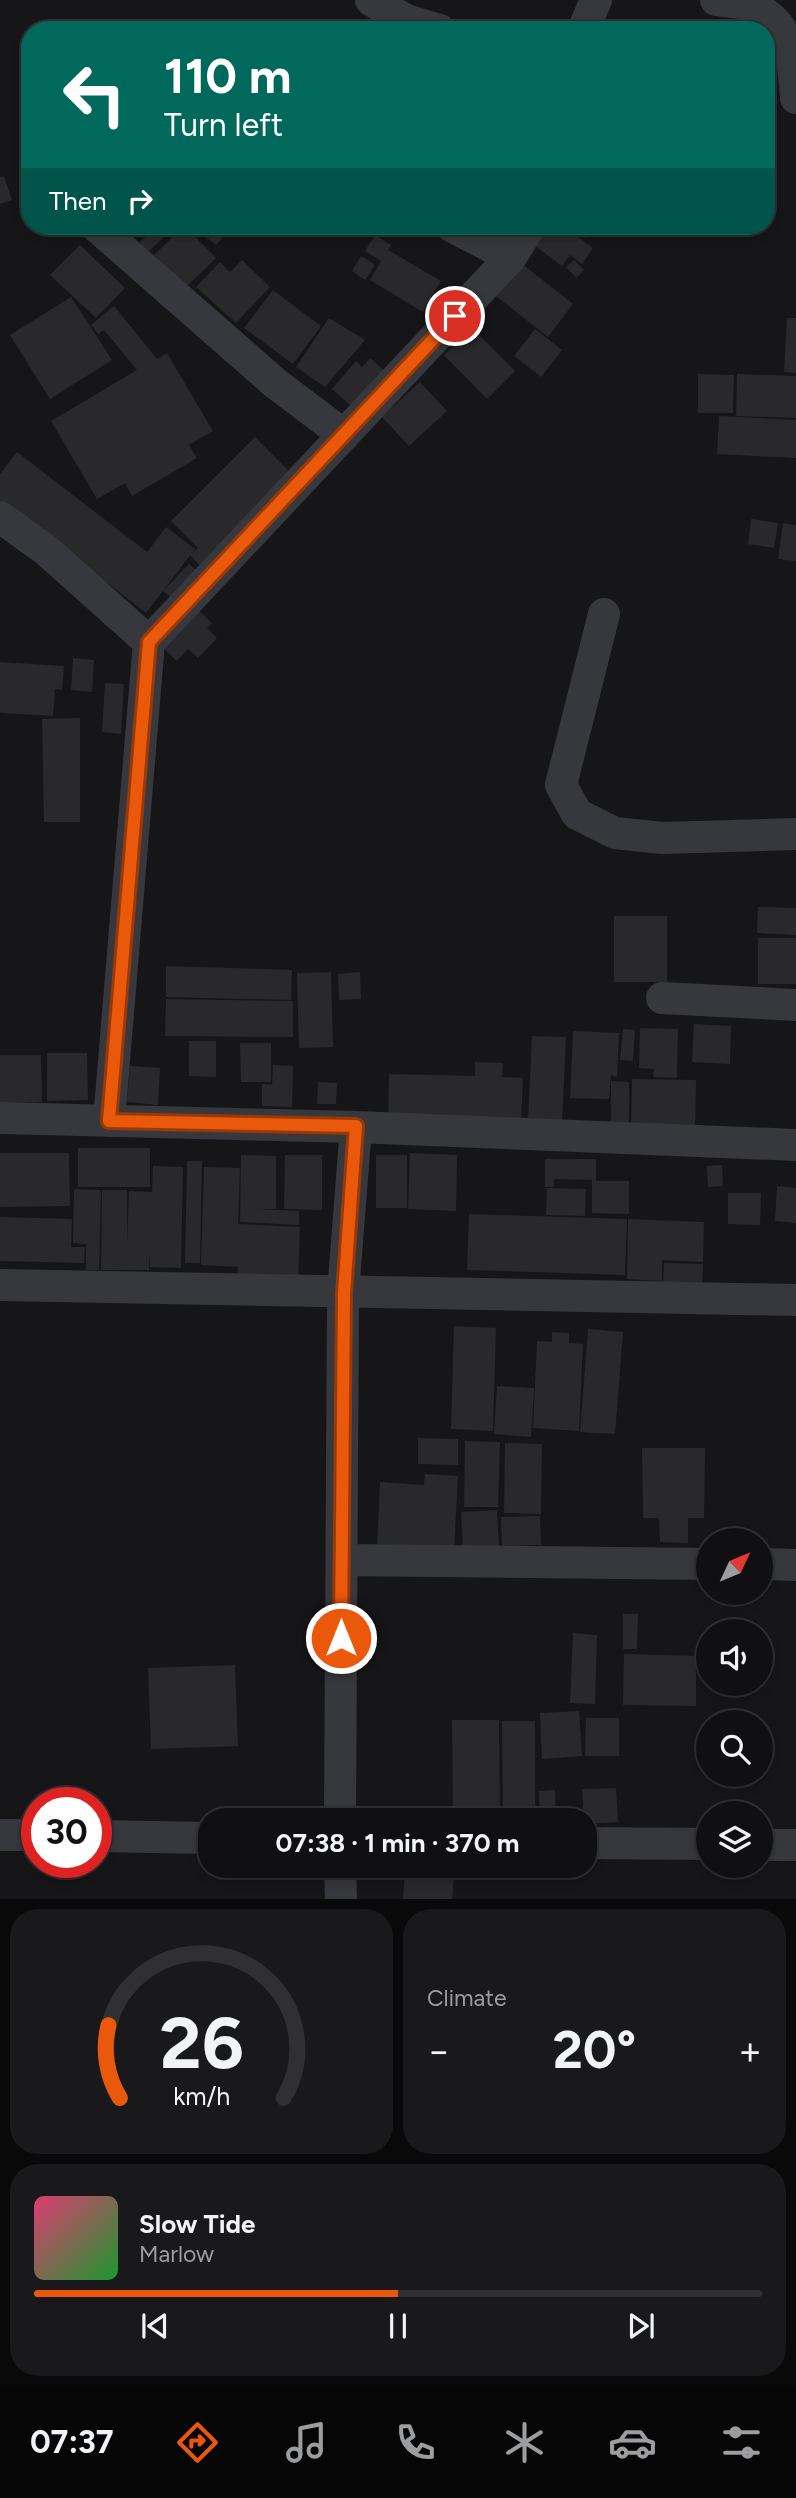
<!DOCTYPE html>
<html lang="en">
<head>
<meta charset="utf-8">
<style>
  :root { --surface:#101012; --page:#19191b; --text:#f1f3f6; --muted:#9c9d9f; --line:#303032; --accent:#ea580c }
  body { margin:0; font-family:Figtree,sans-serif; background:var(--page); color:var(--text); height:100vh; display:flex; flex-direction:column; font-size:26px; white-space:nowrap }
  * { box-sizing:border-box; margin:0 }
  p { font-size:23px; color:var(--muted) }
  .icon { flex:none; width:38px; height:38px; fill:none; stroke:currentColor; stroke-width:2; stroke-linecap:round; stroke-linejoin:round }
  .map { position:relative; height:1899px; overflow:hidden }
  .details { display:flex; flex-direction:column; gap:10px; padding:10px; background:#09090a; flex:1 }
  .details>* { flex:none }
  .guide { position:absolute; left:21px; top:21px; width:754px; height:214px; border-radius:28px; box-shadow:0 4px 10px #0003,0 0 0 2px var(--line); background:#00695c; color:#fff; overflow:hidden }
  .needle { width:46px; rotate:46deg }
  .controls { position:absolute; left:696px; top:1528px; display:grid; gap:14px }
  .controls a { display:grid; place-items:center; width:77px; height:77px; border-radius:50%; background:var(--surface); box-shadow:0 4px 10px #0003,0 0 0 2px var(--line); font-size:35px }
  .speed { position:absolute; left:21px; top:1787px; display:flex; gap:14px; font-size:35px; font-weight:700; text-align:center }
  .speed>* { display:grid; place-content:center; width:91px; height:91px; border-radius:50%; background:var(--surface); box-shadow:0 4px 10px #0003,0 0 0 2px var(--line); line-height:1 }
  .speed .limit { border:10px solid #d22; background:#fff; color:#111 }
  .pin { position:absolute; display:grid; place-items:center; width:60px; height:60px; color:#fff; margin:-30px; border:4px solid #fff; border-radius:50%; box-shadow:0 2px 7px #0007 }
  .me { position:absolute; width:77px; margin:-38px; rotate:0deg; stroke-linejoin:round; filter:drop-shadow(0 0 5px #0008) }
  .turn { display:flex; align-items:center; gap:24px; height:147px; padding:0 28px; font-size:32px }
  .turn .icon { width:91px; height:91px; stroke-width:2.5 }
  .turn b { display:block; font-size:49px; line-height:60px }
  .then { display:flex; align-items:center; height:66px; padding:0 28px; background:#0003; gap:14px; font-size:26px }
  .big { font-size:52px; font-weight:700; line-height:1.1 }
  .details .card { flex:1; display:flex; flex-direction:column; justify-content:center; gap:10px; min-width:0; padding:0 24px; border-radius:28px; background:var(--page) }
  .details .dial { align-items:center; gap:0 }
  .dial svg { height:182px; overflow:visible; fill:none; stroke:var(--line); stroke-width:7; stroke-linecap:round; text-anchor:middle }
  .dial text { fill:var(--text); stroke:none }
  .song { display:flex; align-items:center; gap:21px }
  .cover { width:84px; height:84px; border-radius:10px; background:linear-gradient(135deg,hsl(340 70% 55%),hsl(130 70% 35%)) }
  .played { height:7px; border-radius:4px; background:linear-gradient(90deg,var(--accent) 50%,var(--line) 50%) }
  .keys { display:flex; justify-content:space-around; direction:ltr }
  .heat { display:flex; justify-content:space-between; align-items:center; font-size:38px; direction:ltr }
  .details .tiles { flex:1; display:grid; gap:10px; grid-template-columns:1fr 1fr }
  .card:last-child { grid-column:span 2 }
  .trip { position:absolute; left:198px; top:1808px; width:399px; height:70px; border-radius:28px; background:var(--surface); box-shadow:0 4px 10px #0003,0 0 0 2px var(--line); font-weight:700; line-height:70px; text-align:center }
  .dock { display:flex; height:112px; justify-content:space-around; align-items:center; background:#060607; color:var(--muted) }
  .dock .icon { width:49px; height:49px }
  .dock .selected { color:var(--accent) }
  .dock b { font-size:32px; color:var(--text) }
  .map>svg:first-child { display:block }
  .building { fill:#29292c }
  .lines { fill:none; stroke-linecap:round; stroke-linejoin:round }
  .street { stroke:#37383d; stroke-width:32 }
  .route-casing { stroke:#983908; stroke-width:18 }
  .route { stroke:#ea580c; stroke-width:12 }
</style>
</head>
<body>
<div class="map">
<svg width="796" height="1900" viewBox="0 0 796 1900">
  <rect width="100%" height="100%" fill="#161618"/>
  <!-- building -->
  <path class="building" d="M750,22l1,8h-30l-1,-5z
    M4,176l8,24 -12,4v-27z
    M125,226h19l-10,9z
    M157,226h8l5,5 -24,23 -9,-9z
    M184,226l32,32 -31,30 -31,-33z
    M192,226h40l-16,19z
    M537,226h26l30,22 -11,16 -12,-9 -8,11 -35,-26z
    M572,226h25l-12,12z
    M375,235l16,10 -3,5 53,31 -18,31 -53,-32 11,-19 -16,-10z
    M80,245l45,43 -29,30 -46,-43z
    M361,256l14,9 -10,15 -13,-9z
    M242,260l28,27 -34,36 -40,-36 24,-25 10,10z
    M574,260l10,10 -8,8 -10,-11z
    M521,263l52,41 -25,33 -52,-41z
    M273,290l48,36 -28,38 -49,-36z
    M71,297l41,63 -62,39 -40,-64z
    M114,306l43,53 10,-6 46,78 -24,14 8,13 -65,38 -7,-13 -28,16 -46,-78 86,-51 -33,-40 -6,4 -7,-9z
    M329,318l36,22 -40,47 -29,-20z
    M787,318h9v55l-12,-1z
    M472,328l43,43 -28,28 -43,-44z
    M535,329l27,21 -21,27 -27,-21z
    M370,358l21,18 -33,36 -26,-23 24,-28 6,6z
    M698,374l36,1 -1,38h-35z
    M737,374l59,2v42l-60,-2z
    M420,382l27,29 -38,35 -27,-29z
    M719,416l77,4v38l-79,-4z
    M255,437l44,44 -92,92 -17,-18 8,-7 -27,-27z
    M17,452l130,100 19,-25 29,22 -49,64 -146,-113v-26z
    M751,519l27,4 -4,25 -26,-4z
    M783,523l13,2v36l-18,-2z
    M189,564l9,8 -25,27 -10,-8z
    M197,609l15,14 -5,5 10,10 -19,20 -10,-9 -11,12 -15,-14z
    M73,658l21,2 -2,32 -21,-2z
    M0,662l64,4 -2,24 -7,-1 -2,27 -53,-3z
    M105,683l19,1 -3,50 -19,-2z
    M80,718v104h-36l-2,-103z
    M758,907l38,1v27l-39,-2z
    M614,916h53v66h-53z
    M758,938h38v46h-38z
    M166,966l126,4 -1,30 -125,-3z
    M331,972l2,75 -34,1 -2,-75z
    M360,972l1,27 -22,1 -1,-26z
    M166,999l127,2v36l-128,-1z
    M694,1024l37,2 -1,38 -38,-2z
    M640,1028l38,1 -1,49 -24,-1 1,-8 -15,-1z
    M623,1029l12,1 -2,31 -13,-1z
    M573,1031l46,2 -2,44 -6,-2 -2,24 -39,-1z
    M532,1036l34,1 -4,85 -34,-2z
    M189,1041h27v36l-27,-1z
    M240,1043h31v39h-30z
    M47,1053h40l1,47 -41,1z
    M0,1055h41l1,47 -42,1z
    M475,1062l28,1 -1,14 21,1 -2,47 -133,-4 1,-47 86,2z
    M273,1065l20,1 -1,41 -30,-1v-22l10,1z
    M130,1066l30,2 -2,37 -31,-3z
    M632,1079l64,1 -1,55 -64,-2z
    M611,1081l18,1v47l-18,-1z
    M318,1082l19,1 -1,21h-19z
    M78,1148h72v39h-72z
    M0,1153h69l1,53 -70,1z
    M410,1153l47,2 -1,56 -48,-2z
    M241,1155l35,1v53h-18l41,2v14l-59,-3z
    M285,1155h37v55l-38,-1z
    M376,1155h31v53h-31z
    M545,1159h51v22h33v33l-37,-1v-33l-38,-1v8h-9z
    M187,1161h15l-2,102h-15z
    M722,1165l1,21 -15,1 -1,-21z
    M153,1166l30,1 -2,101 -31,-1 -1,-13v16h-48l1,-80h25v54l2,-53 23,1z
    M204,1167l36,1 -2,56 62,3 -2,56 -61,-2 1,-14 -37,-2z
    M777,1186l19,2v35l-21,-2z
    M547,1188l39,1 -1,27 -39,-1z
    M74,1189l27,1 -2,80h-13v-26l-13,-1z
    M728,1193h33l-1,32 -32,-1z
    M469,1214l158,5 -2,56 -158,-5z
    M0,1217l72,2 -1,28h14l-1,16 -84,-2z
    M628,1219l76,3 -1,40 -41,-2v21l-35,-2z
    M664,1263l39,1 -1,24 -39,-1z
    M454,1326l42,2 -3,103 -42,-2z
    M588,1329l35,3 -8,102 -35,-2z
    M552,1332l17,1v10l14,1 -4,87 -46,-3 4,-87 15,1z
    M497,1386l37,2 -3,49 -37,-3z
    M418,1438l40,1v26l-40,-1z
    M465,1441l35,1 -2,65h-34z
    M505,1443l37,1 -1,70 -37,-1z
    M642,1448h63l-1,70h-16v25l-28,-1 -1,-24h-16z
    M425,1474l33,2 -4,75 -77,-4 3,-65 44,3z
    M497,1510l2,36 -36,2 -2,-36z
    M540,1516l1,29 -39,1 -1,-29z
    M623,1614h15l-1,35h-14z
    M573,1633l24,2 -2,69 -25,-1z
    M624,1654l72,2v50l-73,-1z
    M235,1665l3,81 -87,3 -3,-81z
    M579,1711l3,45 -40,3 -2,-46z
    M586,1718h33v38h-34z
    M452,1720h47l1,100h-47z
    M502,1721h33v97l-32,1z
    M616,1788l2,34 -34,2 -2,-35z
    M555,1790l1,26h-16l-1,-25z
    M405,1870l49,3 -2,27h-49z"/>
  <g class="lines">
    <!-- street -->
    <path class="street" d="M371,0l35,20 34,10
      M716,0c12,2 28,2 38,7 39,18 39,54 42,91
      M583,30l13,-30
      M96,226l179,157 69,52
      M451,226l60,31
      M0,517l46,33 103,92
      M604,614l-43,171 16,29 38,19 47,5 134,-4
      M662,998l134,7
      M0,1118l356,9 440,18
      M109,1121l40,-479 362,-385 19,-31
      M0,1285l796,15
      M342,1560l367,4
      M761,1564l35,1
      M340,1820l3,-527 13,-166
      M0,1835h37
      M96,1836l114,2
      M584,1843l125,1
      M761,1845h35
      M340,1866l1,34"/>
  </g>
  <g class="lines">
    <!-- route casing -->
    <g class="route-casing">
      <path id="route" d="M341,1638l3,-345 12,-167 -247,-5 40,-479 306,-326"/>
    </g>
    <!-- route -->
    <use href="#route" class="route"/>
  </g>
</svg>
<div class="controls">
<a><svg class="needle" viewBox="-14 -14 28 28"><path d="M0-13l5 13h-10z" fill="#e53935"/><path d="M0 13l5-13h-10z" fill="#9c9d9f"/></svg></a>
<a><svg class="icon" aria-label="sound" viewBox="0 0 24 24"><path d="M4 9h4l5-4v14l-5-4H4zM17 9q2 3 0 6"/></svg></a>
<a><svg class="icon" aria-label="search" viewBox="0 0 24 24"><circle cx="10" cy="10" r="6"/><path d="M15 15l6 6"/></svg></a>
<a><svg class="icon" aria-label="layers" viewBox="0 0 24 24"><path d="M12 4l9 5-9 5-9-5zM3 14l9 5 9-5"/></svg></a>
</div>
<div class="speed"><div class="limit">30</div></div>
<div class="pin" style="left:455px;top:316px;background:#d93025"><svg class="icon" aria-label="arrive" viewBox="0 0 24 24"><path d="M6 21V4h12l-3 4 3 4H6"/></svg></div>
<svg class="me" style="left:341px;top:1638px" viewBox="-20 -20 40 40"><circle r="17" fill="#ea580c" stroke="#fff" stroke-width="3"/><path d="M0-11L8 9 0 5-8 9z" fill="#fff"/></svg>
<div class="trip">07:38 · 1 min · 370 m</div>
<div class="guide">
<div class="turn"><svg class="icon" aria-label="left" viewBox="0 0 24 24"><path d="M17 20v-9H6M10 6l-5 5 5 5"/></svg><div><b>110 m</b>Turn left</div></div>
<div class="then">Then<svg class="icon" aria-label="right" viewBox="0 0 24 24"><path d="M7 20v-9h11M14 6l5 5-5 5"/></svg></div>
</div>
</div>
<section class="details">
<div class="tiles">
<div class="card dial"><svg viewBox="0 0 100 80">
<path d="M14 69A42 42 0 1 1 86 69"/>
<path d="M14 69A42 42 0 0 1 9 37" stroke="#ea580c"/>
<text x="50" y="56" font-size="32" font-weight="700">26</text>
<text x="50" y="72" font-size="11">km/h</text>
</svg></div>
<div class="card"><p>Climate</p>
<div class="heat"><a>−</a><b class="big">20°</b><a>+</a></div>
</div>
<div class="card">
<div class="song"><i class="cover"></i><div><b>Slow Tide</b><p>Marlow</p></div></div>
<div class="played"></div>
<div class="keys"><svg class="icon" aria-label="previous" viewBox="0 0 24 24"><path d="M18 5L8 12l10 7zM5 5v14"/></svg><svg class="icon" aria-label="pause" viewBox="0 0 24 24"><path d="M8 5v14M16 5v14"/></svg><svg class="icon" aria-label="next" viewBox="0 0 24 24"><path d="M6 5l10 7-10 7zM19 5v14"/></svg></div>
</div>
</div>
</section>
<nav class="dock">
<b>07:37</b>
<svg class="icon selected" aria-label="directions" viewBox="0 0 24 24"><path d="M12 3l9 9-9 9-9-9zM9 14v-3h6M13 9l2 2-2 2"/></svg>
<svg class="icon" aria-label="music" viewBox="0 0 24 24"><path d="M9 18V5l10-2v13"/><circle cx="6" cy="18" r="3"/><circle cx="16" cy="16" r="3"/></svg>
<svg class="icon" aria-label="phone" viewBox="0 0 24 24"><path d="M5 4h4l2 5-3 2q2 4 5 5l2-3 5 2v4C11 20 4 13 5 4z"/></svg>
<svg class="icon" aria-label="climate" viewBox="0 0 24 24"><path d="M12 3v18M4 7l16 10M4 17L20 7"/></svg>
<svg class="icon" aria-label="car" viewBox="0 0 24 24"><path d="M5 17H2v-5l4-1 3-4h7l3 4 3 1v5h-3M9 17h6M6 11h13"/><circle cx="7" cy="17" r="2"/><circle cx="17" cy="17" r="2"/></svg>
<svg class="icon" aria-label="filters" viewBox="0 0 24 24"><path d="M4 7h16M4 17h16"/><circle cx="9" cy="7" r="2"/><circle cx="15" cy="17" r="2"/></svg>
</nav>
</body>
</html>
